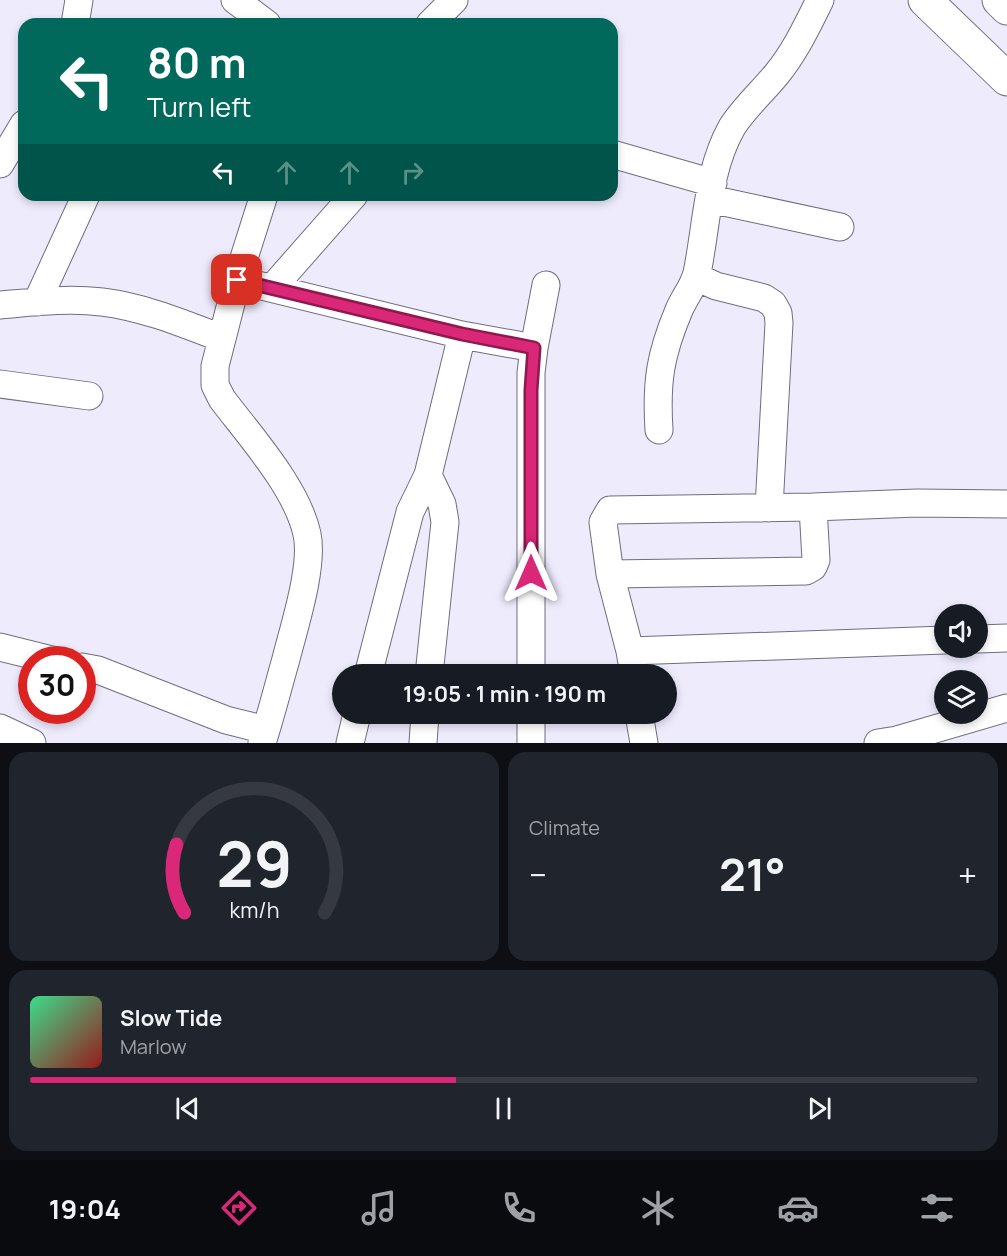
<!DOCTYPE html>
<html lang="en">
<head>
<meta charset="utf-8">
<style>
  :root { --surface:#171b24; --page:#20242c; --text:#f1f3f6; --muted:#9ea1a6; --line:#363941; --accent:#db2777 }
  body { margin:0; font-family:Manrope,sans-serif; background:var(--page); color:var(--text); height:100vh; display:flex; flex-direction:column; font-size:22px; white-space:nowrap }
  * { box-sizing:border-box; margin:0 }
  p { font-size:20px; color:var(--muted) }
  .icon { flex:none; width:33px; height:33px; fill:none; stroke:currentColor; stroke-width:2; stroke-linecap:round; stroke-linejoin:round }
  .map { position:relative; height:743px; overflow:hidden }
  .sheet { display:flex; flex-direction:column; gap:9px; padding:9px; background:#0d0f14; flex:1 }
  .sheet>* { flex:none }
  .top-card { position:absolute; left:18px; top:18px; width:600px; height:183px; border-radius:18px; box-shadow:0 3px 9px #0003; background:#00695c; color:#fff; overflow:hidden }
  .buttons { position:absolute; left:934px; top:604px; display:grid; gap:12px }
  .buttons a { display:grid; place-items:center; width:54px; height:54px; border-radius:50%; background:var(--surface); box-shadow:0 3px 9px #0003; font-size:30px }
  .speed { position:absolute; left:18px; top:646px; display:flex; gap:12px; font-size:30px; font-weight:700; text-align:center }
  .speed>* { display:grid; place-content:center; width:78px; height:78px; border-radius:50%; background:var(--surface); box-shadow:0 3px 9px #0003; line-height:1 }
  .speed .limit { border:9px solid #d22; background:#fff; color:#111 }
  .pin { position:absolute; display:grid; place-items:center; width:51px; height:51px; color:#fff; margin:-26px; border-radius:12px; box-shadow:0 3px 9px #0006 }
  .me { position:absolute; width:66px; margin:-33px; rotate:0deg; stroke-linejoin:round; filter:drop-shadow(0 0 4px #0008) }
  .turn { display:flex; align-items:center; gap:21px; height:126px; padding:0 30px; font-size:27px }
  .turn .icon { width:78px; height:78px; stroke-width:2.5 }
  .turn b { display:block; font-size:42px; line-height:51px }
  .lanes { display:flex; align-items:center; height:57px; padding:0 30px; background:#0003; justify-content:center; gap:30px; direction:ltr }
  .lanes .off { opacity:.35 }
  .big { font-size:45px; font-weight:700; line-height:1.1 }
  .sheet .tile { flex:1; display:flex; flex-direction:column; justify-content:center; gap:9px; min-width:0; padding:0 21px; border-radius:18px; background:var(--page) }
  .sheet .dial { align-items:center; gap:0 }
  .dial svg { height:156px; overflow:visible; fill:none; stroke:var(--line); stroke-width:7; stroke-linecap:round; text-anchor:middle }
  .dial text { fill:var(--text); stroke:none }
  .song { display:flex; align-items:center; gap:18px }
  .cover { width:72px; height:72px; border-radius:9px; background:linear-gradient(135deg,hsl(150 70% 55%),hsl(0 70% 35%)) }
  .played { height:6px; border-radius:3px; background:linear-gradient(90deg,var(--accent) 45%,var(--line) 45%) }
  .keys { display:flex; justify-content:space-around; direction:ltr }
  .heat { display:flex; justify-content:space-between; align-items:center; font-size:33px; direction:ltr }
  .sheet .tiles { flex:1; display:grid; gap:9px; grid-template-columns:1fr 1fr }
  .tile:last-child { grid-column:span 2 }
  .trip { position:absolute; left:332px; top:664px; width:345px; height:60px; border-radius:30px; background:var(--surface); box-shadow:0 3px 9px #0003; font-weight:700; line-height:60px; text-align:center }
  .tabs { display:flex; height:96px; justify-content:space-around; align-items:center; background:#090b0e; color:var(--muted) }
  .tabs .icon { width:42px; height:42px }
  .tabs .current { color:var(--accent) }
  .tabs b { font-size:27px; color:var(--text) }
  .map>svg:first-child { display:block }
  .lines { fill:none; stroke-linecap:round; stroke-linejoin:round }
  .minor-casing { stroke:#706d7d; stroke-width:29 }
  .major-casing { stroke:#706d7d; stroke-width:35 }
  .minor { stroke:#fff; stroke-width:27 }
  .major { stroke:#fff; stroke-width:33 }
  .route-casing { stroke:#8e194d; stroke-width:15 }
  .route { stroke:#db2777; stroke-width:10 }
</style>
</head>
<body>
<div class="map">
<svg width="1007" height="743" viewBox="0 0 1007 743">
  <rect width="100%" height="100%" fill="#eeebfd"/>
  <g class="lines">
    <!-- minor casing -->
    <g class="minor-casing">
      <path id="minor" d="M235,0l32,24
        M75,24l4,-24
        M430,24l24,-24
        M612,154l101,29
        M0,164l24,-40
        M710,199l130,28
        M696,277l20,9 48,12 9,6 5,9 1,10 -10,185
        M237,280l225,55 72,13
        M273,287l81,-92
        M37,302l49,-107
        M0,305c34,-3 68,-7 102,-3 41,5 80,21 119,36
        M0,384l89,12
        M659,430c-3,-48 1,-75 20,-120 5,-12 15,-24 18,-37 10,-48 10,-102 35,-146 12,-19 30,-35 44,-52 19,-23 31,-49 44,-75
        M428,475l14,29 3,18 -16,153
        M610,574l196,-3 7,-4 3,-7 -3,-53
        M978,639l29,-1
        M0,647l52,13
        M630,651l315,-11
        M82,667l16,3 128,50 40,10
        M368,675l42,-163 18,-37 34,-140
        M531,675v-302l3,-25 12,-63
        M634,675l-4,-24 -20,-77 -6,-44 -1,-8 7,-12 203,-3 104,-4 90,1
        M531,714v29
        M639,714l5,29
        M0,728l32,15
        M262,743c9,-28 16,-56 24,-84 8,-32 28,-93 21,-125 -10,-46 -57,-98 -85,-135l-7,-14v-19l22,-86 27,-85
        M350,743l7,-29
        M423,743l2,-29
        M878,743l19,-3 110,-32"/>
    </g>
    <!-- major casing -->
    <g class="major-casing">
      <path id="major" d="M925,0l82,79
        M999,0l8,8"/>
    </g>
    <!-- minor -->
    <use href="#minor" class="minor"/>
    <!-- major -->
    <use href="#major" class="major"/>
  </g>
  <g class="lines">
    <!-- route casing -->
    <g class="route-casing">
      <path id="route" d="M237,280l225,54 72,14 -3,42v183"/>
    </g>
    <!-- route -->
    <use href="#route" class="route"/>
  </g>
</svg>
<div class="buttons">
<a><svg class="icon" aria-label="sound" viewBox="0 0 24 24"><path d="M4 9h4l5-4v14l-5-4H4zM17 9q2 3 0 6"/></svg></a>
<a><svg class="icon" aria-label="layers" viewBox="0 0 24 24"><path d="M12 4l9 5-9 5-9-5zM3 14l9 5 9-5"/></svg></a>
</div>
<div class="speed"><div class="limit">30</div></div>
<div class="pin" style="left:237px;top:280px;background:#d93025"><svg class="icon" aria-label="arrive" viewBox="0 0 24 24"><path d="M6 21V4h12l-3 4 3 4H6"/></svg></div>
<svg class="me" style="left:531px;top:573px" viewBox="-20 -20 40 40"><path d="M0-17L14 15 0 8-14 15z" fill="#db2777" stroke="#fff" stroke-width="4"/></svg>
<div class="trip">19:05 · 1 min · 190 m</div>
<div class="top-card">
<div class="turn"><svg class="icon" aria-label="left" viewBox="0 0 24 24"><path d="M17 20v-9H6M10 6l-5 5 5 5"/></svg><div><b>80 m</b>Turn left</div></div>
<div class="lanes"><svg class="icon" aria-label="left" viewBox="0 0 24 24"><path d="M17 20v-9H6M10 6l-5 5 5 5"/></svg><svg class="icon off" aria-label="ahead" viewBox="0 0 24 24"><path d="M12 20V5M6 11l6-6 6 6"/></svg><svg class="icon off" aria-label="ahead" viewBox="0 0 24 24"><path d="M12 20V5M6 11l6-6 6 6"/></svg><svg class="icon off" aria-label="right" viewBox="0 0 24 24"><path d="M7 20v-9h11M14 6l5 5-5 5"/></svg></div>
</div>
</div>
<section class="sheet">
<div class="tiles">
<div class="tile dial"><svg viewBox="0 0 100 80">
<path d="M14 69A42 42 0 1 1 86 69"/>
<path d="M14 69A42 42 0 0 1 10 34" stroke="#db2777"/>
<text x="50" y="56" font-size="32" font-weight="700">29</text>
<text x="50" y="72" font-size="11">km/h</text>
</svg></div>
<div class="tile"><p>Climate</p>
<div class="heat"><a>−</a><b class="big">21°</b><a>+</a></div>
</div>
<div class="tile">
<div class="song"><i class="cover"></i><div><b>Slow Tide</b><p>Marlow</p></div></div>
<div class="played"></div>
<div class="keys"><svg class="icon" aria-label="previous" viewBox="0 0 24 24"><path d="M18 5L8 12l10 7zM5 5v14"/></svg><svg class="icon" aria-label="pause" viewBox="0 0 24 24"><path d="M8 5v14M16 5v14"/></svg><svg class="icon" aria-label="next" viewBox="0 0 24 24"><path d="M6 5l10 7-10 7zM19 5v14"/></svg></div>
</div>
</div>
</section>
<nav class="tabs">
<b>19:04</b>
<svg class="icon current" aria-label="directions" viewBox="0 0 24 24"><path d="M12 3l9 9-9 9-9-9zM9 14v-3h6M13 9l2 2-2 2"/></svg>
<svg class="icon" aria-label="music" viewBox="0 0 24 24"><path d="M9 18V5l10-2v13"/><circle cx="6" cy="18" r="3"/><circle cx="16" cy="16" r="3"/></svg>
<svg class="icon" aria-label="phone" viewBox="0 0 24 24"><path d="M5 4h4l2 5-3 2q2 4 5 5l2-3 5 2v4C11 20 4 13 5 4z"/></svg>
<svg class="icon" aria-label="climate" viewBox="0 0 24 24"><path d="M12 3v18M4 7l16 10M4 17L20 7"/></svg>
<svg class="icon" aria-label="car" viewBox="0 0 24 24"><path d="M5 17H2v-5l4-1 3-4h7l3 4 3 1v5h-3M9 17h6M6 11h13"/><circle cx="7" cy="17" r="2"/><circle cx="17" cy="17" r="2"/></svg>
<svg class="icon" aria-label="filters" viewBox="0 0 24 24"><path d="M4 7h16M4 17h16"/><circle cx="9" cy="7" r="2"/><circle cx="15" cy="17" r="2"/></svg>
</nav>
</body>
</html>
